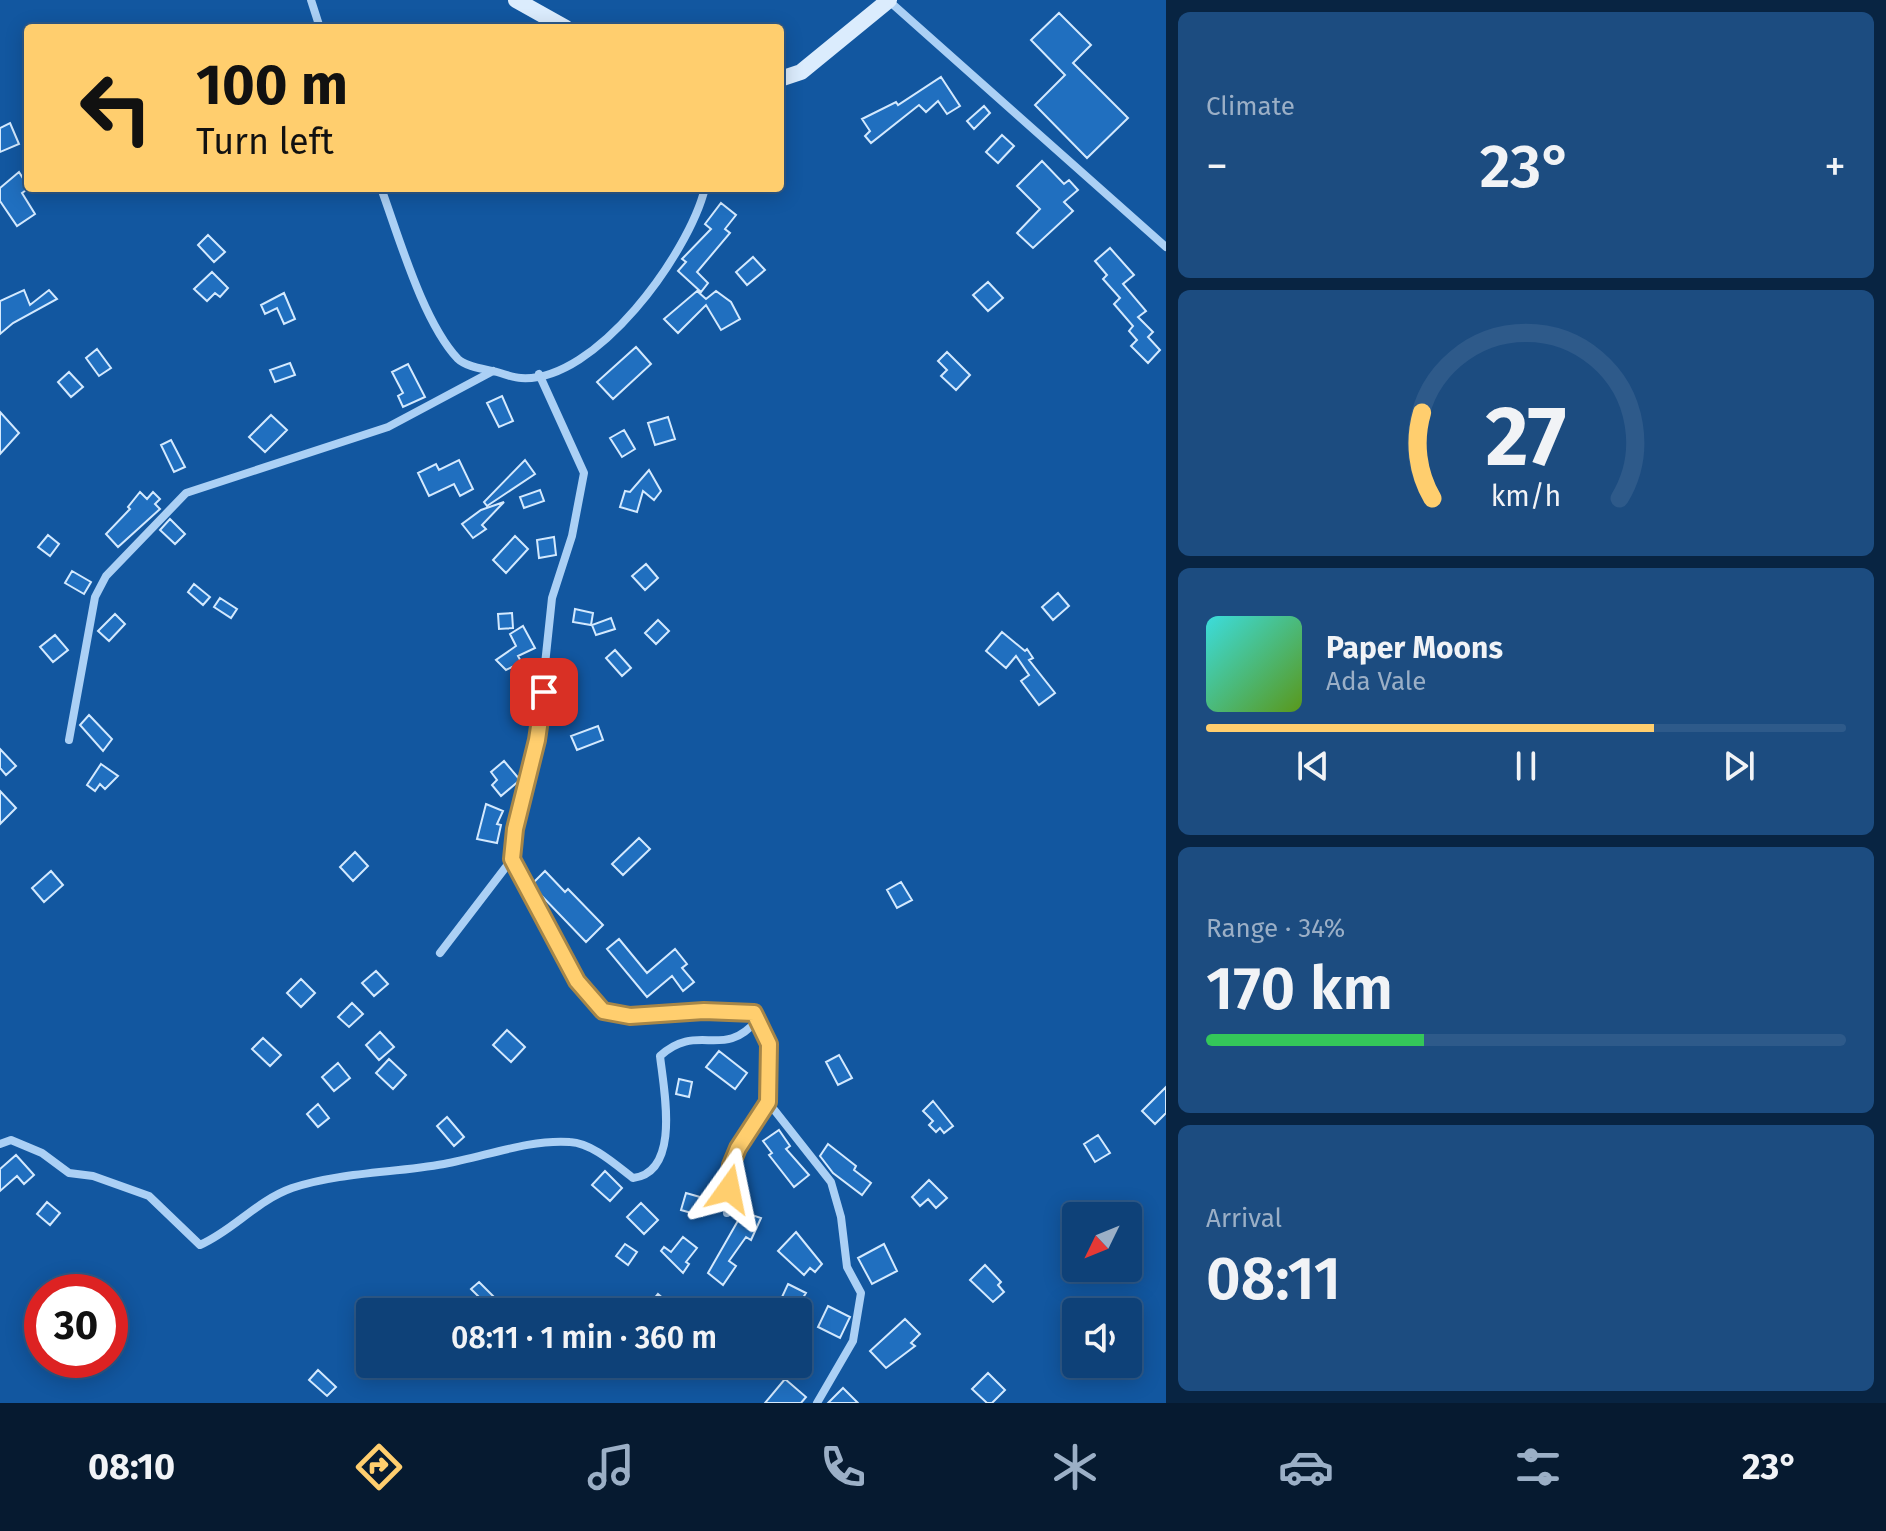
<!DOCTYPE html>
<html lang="en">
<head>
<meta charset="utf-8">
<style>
  :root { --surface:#0e4178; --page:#1c4c80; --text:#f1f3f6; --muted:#9bafc6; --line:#2e5a8a; --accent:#ffce6e }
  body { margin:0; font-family:"Fira Sans",sans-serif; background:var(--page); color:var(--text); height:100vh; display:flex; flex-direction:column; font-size:30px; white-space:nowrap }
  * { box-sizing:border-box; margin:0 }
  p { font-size:26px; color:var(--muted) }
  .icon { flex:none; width:44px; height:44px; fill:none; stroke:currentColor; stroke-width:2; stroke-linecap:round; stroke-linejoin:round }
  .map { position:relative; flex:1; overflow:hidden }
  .details { display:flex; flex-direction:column; gap:12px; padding:12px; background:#082442; width:720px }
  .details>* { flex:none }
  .banner { position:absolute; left:24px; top:24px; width:760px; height:168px; border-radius:8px; box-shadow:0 4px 20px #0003,0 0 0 2px var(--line); background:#ffce6e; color:#111; overflow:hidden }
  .needle { width:52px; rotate:227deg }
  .buttons { position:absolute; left:1062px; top:1202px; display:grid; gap:16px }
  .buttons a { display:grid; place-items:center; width:80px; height:80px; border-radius:8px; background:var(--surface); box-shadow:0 4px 20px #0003,0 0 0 2px var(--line); font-size:40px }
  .speed { position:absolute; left:24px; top:1274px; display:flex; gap:16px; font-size:40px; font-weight:700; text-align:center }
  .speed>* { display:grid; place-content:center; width:104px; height:104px; border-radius:50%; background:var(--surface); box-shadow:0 4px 20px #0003,0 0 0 2px var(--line); line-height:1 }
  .speed .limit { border:12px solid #d22; background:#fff; color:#111 }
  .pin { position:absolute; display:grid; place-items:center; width:68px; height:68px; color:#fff; margin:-34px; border-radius:16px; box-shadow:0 4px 12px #0006 }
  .me { position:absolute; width:88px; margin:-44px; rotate:12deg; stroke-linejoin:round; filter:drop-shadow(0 0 6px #0008) }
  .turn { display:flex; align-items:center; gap:28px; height:168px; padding:0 40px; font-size:36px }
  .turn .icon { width:104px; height:104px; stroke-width:2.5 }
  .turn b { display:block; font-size:56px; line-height:68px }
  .big { font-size:60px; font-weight:600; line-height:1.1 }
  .details .card { flex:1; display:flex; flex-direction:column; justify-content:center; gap:12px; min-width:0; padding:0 28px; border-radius:12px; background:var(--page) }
  .details .dial { align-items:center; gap:0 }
  .dial svg { height:208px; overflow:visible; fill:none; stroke:var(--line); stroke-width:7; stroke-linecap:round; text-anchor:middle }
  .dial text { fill:var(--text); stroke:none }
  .song { display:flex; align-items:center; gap:24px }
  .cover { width:96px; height:96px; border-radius:12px; background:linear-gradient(135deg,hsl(180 70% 55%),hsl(90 70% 35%)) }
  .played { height:8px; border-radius:4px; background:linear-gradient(90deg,var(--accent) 70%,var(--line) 70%) }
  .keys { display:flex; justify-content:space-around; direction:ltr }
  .heat { display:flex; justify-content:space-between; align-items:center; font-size:44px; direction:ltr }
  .charge { height:12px; border-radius:6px; background:linear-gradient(90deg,#34c759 34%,var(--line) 0) }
  .trip { position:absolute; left:356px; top:1298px; width:456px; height:80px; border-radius:8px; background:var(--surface); box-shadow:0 4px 20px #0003,0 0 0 2px var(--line); font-weight:600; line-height:80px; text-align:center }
  .tabs { display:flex; height:128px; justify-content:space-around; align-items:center; background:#061a30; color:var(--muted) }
  .tabs .icon { width:56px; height:56px }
  .tabs .on { color:var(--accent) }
  .tabs b { font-size:36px; color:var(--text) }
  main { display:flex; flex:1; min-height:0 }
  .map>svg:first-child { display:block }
  .building { fill:#206fbf; stroke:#d3e9fe; stroke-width:2 }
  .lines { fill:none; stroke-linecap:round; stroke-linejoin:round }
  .street { stroke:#abd0f5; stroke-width:8 }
  .secondary { stroke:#dbecfd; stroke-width:16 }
  .route-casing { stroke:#a68648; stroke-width:20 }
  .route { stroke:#ffce6e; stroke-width:14 }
</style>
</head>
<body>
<main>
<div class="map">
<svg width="1166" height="1403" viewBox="0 0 1166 1403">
  <rect width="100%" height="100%" fill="#1257a0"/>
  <!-- building -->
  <path class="building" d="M1059,13l32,32 -18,18 55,55 -41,40 -52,-53 30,-30 -34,-35z
    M941,77l19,29 -13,8 -9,-13 -12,11 -7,-7 -48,38 -6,-7 5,-5 -8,-12 34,-17 2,3z
    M984,106l6,7 -16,16 -7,-8z
    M10,123l9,21 -19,8v-24z
    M1002,135l12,11 -16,17 -12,-11z
    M1042,161l22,23 5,-4 9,10 -14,12 9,9 -40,37 -16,-15 23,-24 -23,-23z
    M19,172l10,16 -7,5 13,21 -18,12 -17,-25v-13z
    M721,203l15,12 -11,14 5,4 -33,39 11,11 -7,9 -23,-21 8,-9 -4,-3 29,-30 -6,-5z
    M208,235l17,17 -11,10 -16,-17z
    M1110,248l24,27 -11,9 23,27 -8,6 15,15 -5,5 12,13 -12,13 -17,-17 6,-6 -8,-9 4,-5 -19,-22 6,-6 -17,-19 4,-4 -12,-14z
    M753,257l12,13 -18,15 -11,-13z
    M212,272l16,16 -8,9 -5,-4 -8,8 -13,-12z
    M988,282l15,16 -15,13 -15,-16z
    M24,290l6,15 19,-15 8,9 -44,24 -13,11v-33z
    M697,291l9,8 10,-8 15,11 9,17 -19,11 -15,-25 -28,28 -14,-14z
    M284,293l11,26 -11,5 -7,-16 -12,6 -4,-9z
    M636,347l15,17 -38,35 -16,-17z
    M97,349l14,19 -12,8 -13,-18z
    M947,352l23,23 -14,15 -15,-14 6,-6 -9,-9z
    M290,363l5,12 -20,7 -5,-12z
    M408,364l17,33 -22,10 -5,-11 5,-3 -11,-21z
    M69,372l14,15 -12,10 -13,-15z
    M502,396l11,25 -14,6 -12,-24z
    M0,412l19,21 -19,21z
    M271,415l16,15 -22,22 -16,-15z
    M668,417l7,22 -20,6 -7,-22z
    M624,430l11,19 -13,8 -12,-19z
    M171,440l14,27 -11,5 -13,-27z
    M459,460l14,29 -13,7 -6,-12 -25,12 -11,-23 18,-9 3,6z
    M525,460l10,14 -48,32 -3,-4z
    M649,470l12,21 -7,9 -11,-9 -6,21 -17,-5 5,-16 5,1z
    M540,490l4,11 -20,7 -4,-11z
    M140,492l7,7 6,-7 7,7 -5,5 5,5 -42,38 -12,-13 24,-25 -2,-2z
    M504,502l-22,23 4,4 -13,9 -11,-14 19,-14z
    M170,519l15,15 -10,10 -15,-14z
    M48,535l11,9 -9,12 -12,-9z
    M515,536l13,13 -22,24 -13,-13z
    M554,537l2,18 -17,3 -2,-18z
    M646,564l12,14 -13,12 -13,-14z
    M72,571l19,11 -7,12 -19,-11z
    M194,584l16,13 -7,8 -15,-13z
    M1058,593l11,13 -16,14 -11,-13z
    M220,598l17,11 -6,9 -17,-11z
    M575,609l18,4 -2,12 -18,-3z
    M512,613l1,15 -14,1 -1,-15z
    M115,614l10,10 -16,17 -11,-10z
    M611,618l4,11 -19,6 -4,-10z
    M658,620l11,11 -13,13 -11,-11z
    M523,626l12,22 -17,8 14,26 2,17 -12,2 -10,-34 -6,3 -10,-10 20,-14 -6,-12z
    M1002,632l23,19 2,-2 6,9 -4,2 26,33 -16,12 -18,-24 8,-6 -13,-19 -10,12 -20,-17z
    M55,635l13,15 -15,12 -13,-15z
    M615,650l16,18 -9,8 -16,-18z
    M89,715l23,24 -9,12 -23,-26z
    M598,726l5,14 -26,10 -6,-14z
    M0,749l16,17 -10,9 -6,-7z
    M504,761l16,19 -19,16 -9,-11 5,-5 -6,-8z
    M101,764l17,12 -13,13 -5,-5 -5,7 -8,-6z
    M0,791l16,17 -16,16z
    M486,804l17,7 -6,13 4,1 -4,18 -20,-4z
    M639,838l11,11 -27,26 -11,-11z
    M355,852l13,14 -15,15 -13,-14z
    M51,871l12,14 -19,17 -12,-14z
    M545,871l20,21 3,-3 35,36 -17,17 -49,-51 -4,-8z
    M901,882l11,18 -15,8 -10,-18z
    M619,939l28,34 28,-24 12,15 -5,4 12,14 -11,9 -11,-15 -25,21 -40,-48z
    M376,971l12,13 -14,12 -12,-13z
    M301,979l14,14 -14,14 -14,-14z
    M352,1003l11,11 -14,13 -11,-10z
    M507,1030l18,17 -14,15 -18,-17z
    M380,1032l14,15 -15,13 -13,-15z
    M263,1038l18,17 -11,11 -18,-17z
    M719,1051l28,22 -12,16 -29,-22z
    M839,1055l13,23 -14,7 -12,-23z
    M389,1059l17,16 -13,14 -17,-16z
    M338,1063l12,15 -16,13 -12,-14z
    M679,1079l13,3 -3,15 -13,-3z
    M1166,1087v26l-11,11 -13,-13z
    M933,1101l20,25 -9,7 -4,-5 -4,4 -7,-7 4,-4 -10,-10z
    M318,1104l11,14 -11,9 -11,-13z
    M447,1117l17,20 -10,9 -17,-20z
    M779,1130l11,16 -4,3 23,26 -15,12 -25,-32 3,-2 -9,-12z
    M1098,1135l12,18 -15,9 -11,-18z
    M828,1144l28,22 -2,4 17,13 -9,12 -29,-22 -13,-17z
    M16,1155l18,20 -10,9 -7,-8 -17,15v-22z
    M605,1171l17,17 -12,13 -18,-16z
    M929,1180l18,18 -11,10 -8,-9 -8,7 -8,-9z
    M686,1193l21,6 -5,17 -21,-6z
    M47,1202l13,11 -10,12 -13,-11z
    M641,1203l17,17 -14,14 -17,-17z
    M743,1212l18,6 -10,22 -5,-3 -17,24 7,5 -13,19 -15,-12z
    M796,1232l26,32 -7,8 -5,-4 -6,7 -26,-24z
    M683,1237l14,11 -11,14 3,2 -6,9 -22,-22 3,-4 7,5z
    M625,1244l12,8 -9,13 -12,-9z
    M884,1244l13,27 -25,13 -14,-26z
    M985,1265l16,17 -3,3 6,7 -11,10 -23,-22z
    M479,1282l19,19 -8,7 -19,-19z
    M788,1284l18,9 -12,19h-17l9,-13 -4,-2z
    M658,1294l12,10 -7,8h-8l-7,-6z
    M828,1306l22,11 -10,21 -22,-11z
    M905,1319l15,15 -9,9 4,3 -29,22 -16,-17z
    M318,1370l18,17 -9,9 -18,-16z
    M988,1373l17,17 -13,13h-5l-15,-14z
    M785,1379l21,18 -5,6h-36z
    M843,1388l15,15h-30z"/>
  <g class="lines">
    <!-- street -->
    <path class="street" d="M311,0l9,28
      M889,1l277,246
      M381,188c18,49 42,134 77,171 8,8 28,10 39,13 8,2 16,6 24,6 75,5 168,-125 184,-190
      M539,374l45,99 -12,63 -20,62 -15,142 -22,89 -3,30 65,122 26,30 27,5 74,-5 50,2 15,31 -1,58 63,80 10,35 6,50 14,26 -8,48 -36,62
      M69,740l26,-143 11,-21 80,-83 202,-66 105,-56
      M440,953l72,-94
      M0,1144l11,-4 31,13 27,20 24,3 56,20 51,49c34,-15 56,-44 92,-57 49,-16 102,-15 152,-24 40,-7 85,-25 126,-22 22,1 46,23 63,36 48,-6 31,-87 27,-122 38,-35 63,5 97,-36
      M727,1213l4,-48 37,-63"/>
    <!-- secondary -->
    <path class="secondary" d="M516,0l50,28
      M780,79l21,-7 88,-72"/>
  </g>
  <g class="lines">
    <!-- route casing -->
    <g class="route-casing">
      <path id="route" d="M544,692l-7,48 -22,89 -3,30 65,122 26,30 27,5 74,-5 50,2 15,31 -1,58 -30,46 -7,17 -2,24"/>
    </g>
    <!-- route -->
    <use href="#route" class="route"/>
  </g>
</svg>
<div class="buttons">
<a><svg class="needle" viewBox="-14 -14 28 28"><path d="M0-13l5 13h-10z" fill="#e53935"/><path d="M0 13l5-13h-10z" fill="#9bafc6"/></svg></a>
<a><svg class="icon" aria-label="sound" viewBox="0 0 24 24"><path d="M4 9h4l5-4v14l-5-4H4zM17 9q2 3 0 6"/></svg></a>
</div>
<div class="speed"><div class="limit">30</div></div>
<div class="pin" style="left:544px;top:692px;background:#d93025"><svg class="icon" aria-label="arrive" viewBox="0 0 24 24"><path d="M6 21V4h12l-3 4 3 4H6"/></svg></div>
<svg class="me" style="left:729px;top:1189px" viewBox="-20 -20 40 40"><path d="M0-17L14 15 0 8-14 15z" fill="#ffce6e" stroke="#fff" stroke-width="4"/></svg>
<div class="trip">08:11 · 1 min · 360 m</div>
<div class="banner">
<div class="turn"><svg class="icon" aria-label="left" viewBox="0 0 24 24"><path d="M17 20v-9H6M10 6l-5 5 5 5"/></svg><div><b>100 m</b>Turn left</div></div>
</div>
</div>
<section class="details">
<div class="card"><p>Climate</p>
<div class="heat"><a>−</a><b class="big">23°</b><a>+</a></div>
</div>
<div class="card dial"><svg viewBox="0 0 100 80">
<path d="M14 69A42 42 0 1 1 86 69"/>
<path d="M14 69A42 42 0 0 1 10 36" stroke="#ffce6e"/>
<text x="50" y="56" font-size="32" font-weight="700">27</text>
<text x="50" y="72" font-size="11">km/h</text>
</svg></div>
<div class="card">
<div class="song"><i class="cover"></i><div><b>Paper Moons</b><p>Ada Vale</p></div></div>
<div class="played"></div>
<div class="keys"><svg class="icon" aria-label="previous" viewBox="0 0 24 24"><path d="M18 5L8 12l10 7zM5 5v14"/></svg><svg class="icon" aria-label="pause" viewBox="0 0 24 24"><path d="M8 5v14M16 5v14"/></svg><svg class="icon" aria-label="next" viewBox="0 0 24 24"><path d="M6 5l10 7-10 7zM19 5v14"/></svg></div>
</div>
<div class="card"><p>Range · 34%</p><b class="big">170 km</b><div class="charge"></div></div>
<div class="card"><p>Arrival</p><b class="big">08:11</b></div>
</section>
</main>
<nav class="tabs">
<b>08:10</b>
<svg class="icon on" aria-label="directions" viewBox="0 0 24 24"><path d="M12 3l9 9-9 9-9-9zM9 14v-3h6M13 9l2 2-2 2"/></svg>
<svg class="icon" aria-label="music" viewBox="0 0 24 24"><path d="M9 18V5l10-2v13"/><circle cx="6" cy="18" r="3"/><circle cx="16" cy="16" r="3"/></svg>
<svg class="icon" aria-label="phone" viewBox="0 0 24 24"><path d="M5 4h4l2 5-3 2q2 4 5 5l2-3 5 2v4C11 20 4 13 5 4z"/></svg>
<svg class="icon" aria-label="climate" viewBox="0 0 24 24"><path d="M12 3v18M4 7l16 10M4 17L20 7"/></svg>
<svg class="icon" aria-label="car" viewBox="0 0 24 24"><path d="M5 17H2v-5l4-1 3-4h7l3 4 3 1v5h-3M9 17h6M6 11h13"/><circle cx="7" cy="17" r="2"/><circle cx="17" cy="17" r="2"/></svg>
<svg class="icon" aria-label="filters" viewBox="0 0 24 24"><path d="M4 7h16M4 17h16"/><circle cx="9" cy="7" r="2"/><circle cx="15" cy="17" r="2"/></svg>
<b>23°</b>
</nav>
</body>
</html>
